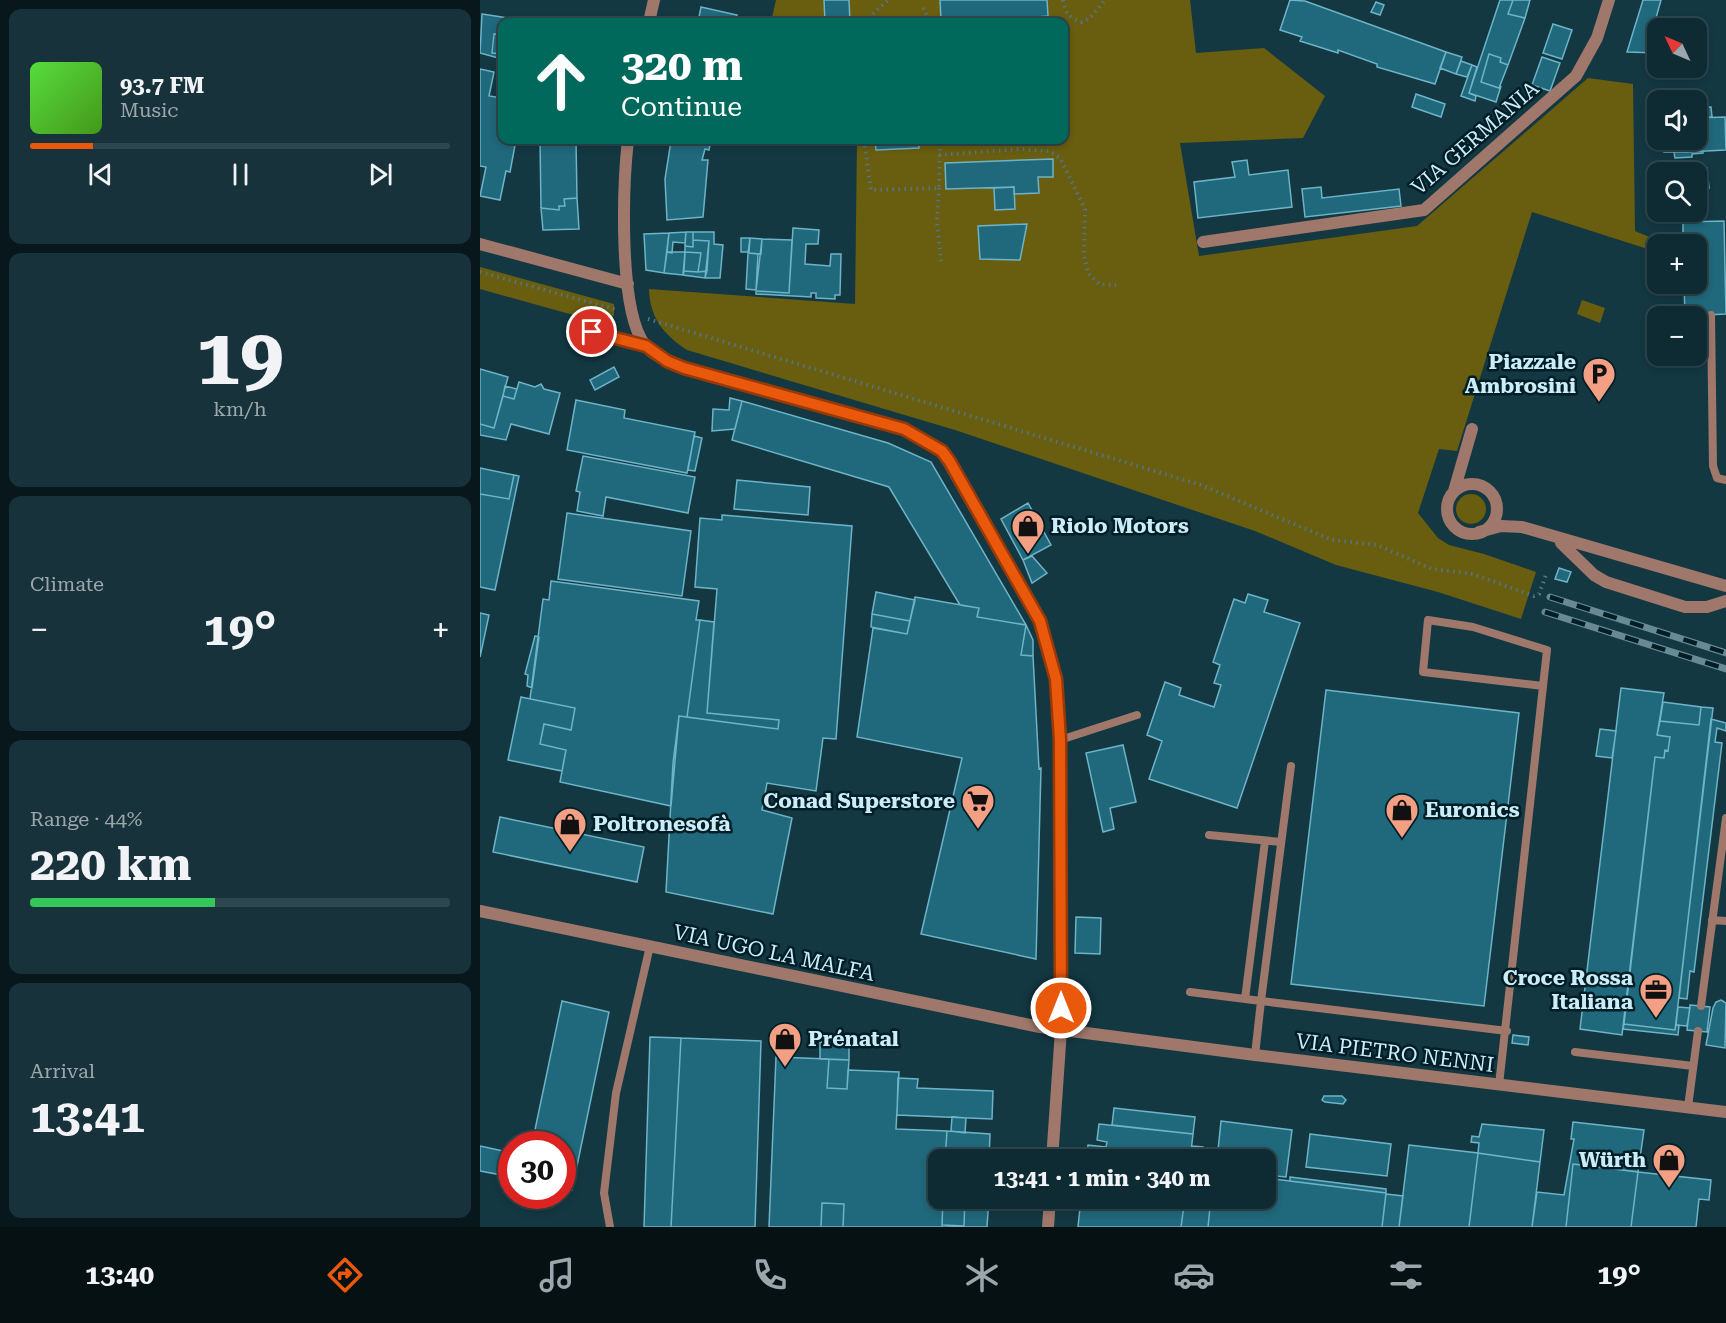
<!DOCTYPE html>
<html lang="en">
<head>
<meta charset="utf-8">
<style>
  :root { --surface:#0e2a32; --page:#17323a; --text:#f1f3f6; --muted:#9ba7ac; --line:#2e464d; --accent:#ea580c }
  body { margin:0; font-family:"Roboto Serif",serif; background:var(--page); color:var(--text); height:100vh; display:flex; flex-direction:column; font-size:22px; white-space:nowrap }
  * { box-sizing:border-box; margin:0 }
  p { font-size:20px; color:var(--muted) }
  .icon { flex:none; width:33px; height:33px; fill:none; stroke:currentColor; stroke-width:2; stroke-linecap:round; stroke-linejoin:round }
  .map { position:relative; flex:1; overflow:hidden }
  .side { display:flex; flex-direction:column; gap:9px; padding:9px; background:#08171c; width:480px }
  .side>* { flex:none }
  .guide { position:absolute; left:18px; top:18px; width:570px; height:126px; border-radius:12px; box-shadow:0 3px 9px #0003,0 0 0 2px var(--line); background:#00695c; color:#fff; overflow:hidden }
  .needle { width:39px; rotate:314deg }
  .fabs { position:absolute; left:1167px; top:18px; display:grid; gap:12px }
  .fabs a { display:grid; place-items:center; width:60px; height:60px; border-radius:12px; background:var(--surface); box-shadow:0 3px 9px #0003,0 0 0 2px var(--line); font-size:30px }
  .speed { position:absolute; left:18px; top:1131px; display:flex; gap:12px; font-size:30px; font-weight:700; text-align:center }
  .speed>* { display:grid; place-content:center; width:78px; height:78px; border-radius:50%; background:var(--surface); box-shadow:0 3px 9px #0003,0 0 0 2px var(--line); line-height:1 }
  .speed .limit { border:9px solid #d22; background:#fff; color:#111 }
  .pin { position:absolute; display:grid; place-items:center; width:51px; height:51px; color:#fff; margin:-26px; border:3px solid #fff; border-radius:50%; box-shadow:0 2px 6px #0007 }
  .me { position:absolute; width:66px; margin:-33px; rotate:0deg; stroke-linejoin:round; filter:drop-shadow(0 0 4px #0008) }
  .turn { display:flex; align-items:center; gap:21px; height:126px; padding:0 24px; font-size:27px }
  .turn .icon { width:78px; height:78px; stroke-width:2.5 }
  .turn b { display:block; font-size:42px; line-height:51px }
  .big { font-size:45px; font-weight:700; line-height:1.1 }
  .side .tile { flex:1; display:flex; flex-direction:column; justify-content:center; gap:9px; min-width:0; padding:0 21px; border-radius:12px; background:var(--page) }
  .side .dial { align-items:center; gap:0 }
  .dial b { font-size:78px; line-height:1 }
  .song { display:flex; align-items:center; gap:18px }
  .cover { width:72px; height:72px; border-radius:9px; background:linear-gradient(135deg,hsl(110 70% 55%),hsl(100 70% 35%)) }
  .played { height:6px; border-radius:3px; background:linear-gradient(90deg,var(--accent) 15%,var(--line) 15%) }
  .keys { display:flex; justify-content:space-around; direction:ltr }
  .heat { display:flex; justify-content:space-between; align-items:center; font-size:33px; direction:ltr }
  .charge { height:9px; border-radius:4px; background:linear-gradient(90deg,#34c759 44%,var(--line) 0) }
  .trip { position:absolute; left:448px; top:1149px; width:348px; height:60px; border-radius:12px; background:var(--surface); box-shadow:0 3px 9px #0003,0 0 0 2px var(--line); font-weight:700; line-height:60px; text-align:center }
  .tabs { display:flex; height:96px; justify-content:space-around; align-items:center; background:#061114; color:var(--muted) }
  .tabs .icon { width:42px; height:42px }
  .tabs .on { color:var(--accent) }
  .tabs b { font-size:27px; color:var(--text) }
  main { display:flex; flex:1; min-height:0 }
  .map>svg:first-child { display:block }
  .green { fill:#695d0f }
  .building { fill:#20687b; stroke:#6eb3c7; stroke-width:1.5 }
  .lines { fill:none; stroke-linecap:round; stroke-linejoin:round }
  .path { stroke:#537681; stroke-width:4; stroke-dasharray:1.5 4.5; stroke-linecap:butt }
  .service { stroke:#9f786b; stroke-width:8 }
  .minor { stroke:#9f786b; stroke-width:12 }
  .tertiary { stroke:#9f786b; stroke-width:12 }
  .rail-casing { stroke:#678a94; stroke-width:7 }
  .rail { stroke:#011e26; stroke-width:4.5; stroke-dasharray:14; stroke-linecap:butt }
  .route-casing { stroke:#983908; stroke-width:15 }
  .route { stroke:#ea580c; stroke-width:10 }
  .labels { text-anchor:middle; stroke-width:5; stroke-linejoin:round; paint-order:stroke }
  .street-label { font-size:21px; fill:#ccedf8; stroke:#011e26 }
  .poi-label { font-size:21px; font-weight:bold; fill:#ccedf8; stroke:#011e26; text-anchor:end }
</style>
</head>
<body>
<main>
<section class="side">
<div class="tile">
<div class="song"><i class="cover"></i><div><b>93.7 FM</b><p>Music</p></div></div>
<div class="played"></div>
<div class="keys"><svg class="icon" aria-label="previous" viewBox="0 0 24 24"><path d="M18 5L8 12l10 7zM5 5v14"/></svg><svg class="icon" aria-label="pause" viewBox="0 0 24 24"><path d="M8 5v14M16 5v14"/></svg><svg class="icon" aria-label="next" viewBox="0 0 24 24"><path d="M6 5l10 7-10 7zM19 5v14"/></svg></div>
</div>
<div class="tile dial"><b>19</b><p>km/h</p></div>
<div class="tile"><p>Climate</p>
<div class="heat"><a>−</a><b class="big">19°</b><a>+</a></div>
</div>
<div class="tile"><p>Range · 44%</p><b class="big">220 km</b><div class="charge"></div></div>
<div class="tile"><p>Arrival</p><b class="big">13:41</b></div>
</section>
<div class="map">
<svg width="1246" height="1227" viewBox="0 0 1246 1227">
  <rect width="100%" height="100%" fill="#133842"/>
  <!-- green -->
  <path class="green" d="M296,0h414l6,53 68,-5 61,48 -22,42 -123,5 19,113 218,-30 171,-148 45,6 2,147 31,13h-8l-1,8 -125,-40 -75,239 -18,-2 -21,64 20,25 11,7 35,9 52,18 -15,47 -83,-27 -102,-27 -81,-34 -300,-101 -268,-80c-24,-16 -37,-32 -38,-61l206,15 2,-164h207v-118h-293z
    M0,267l134,37v12l-23,4 -111,-31z
    M1102,300l23,8 -5,15 -23,-9z
    M976 509a15 15 0 1 1 30 0a15 15 0 1 1-30 0Z"/>
  <!-- building -->
  <path class="building" d="M344,0h25l1,22h-25z
    M460,0h107l1,16 -71,6v-3l-36,1z
    M810,0l15,1 141,51 -11,32 -58,-17v-3l-39,-14v3l-38,-12 2,-4 -22,-7z
    M1033,0l-5,14 17,4 -17,47 -8,-3 1,-4 -12,-4 -8,28 18,6 2,-2 -5,16 -27,-9 31,-93z
    M1033,0h17l-5,18 -17,-4z
    M1163,0h18l-10,36 7,1v16l-31,-1z
    M896,2l8,3 -4,10 -9,-3z
    M221,7l36,8 -2,7h-37z
    M2,14l53,8h-33v13l-8,-1 -2,19 10,1v5l-22,-6z
    M1073,24l19,6 -10,29 -19,-6z
    M14,34l8,1v19l-10,-1z
    M966,52l16,5 -6,17 -16,-6z
    M1009,54l12,4 -1,4 8,3 -9,23 -18,-6z
    M1062,57l18,6 -10,28 -18,-6z
    M981,61l11,4 -5,12 -11,-3z
    M992,65l5,2 -8,26 7,3 -1,5 -14,-5z
    M0,69l14,3 -5,24 13,2v42h14l-6,32 -4,-1 -6,29 -20,-4 6,-29 -6,-1z
    M936,94l29,10 -4,13 -29,-10z
    M1231,107l1,10 -16,1v-10z
    M1245,117l1,33 -38,2v-12h8v-22z
    M60,140h36l1,58 -13,1 1,7h-6v4l-18,-2z
    M196,140h35l-2,10 -4,-1 -3,11h6l-5,57 -36,3 -2,-41 6,-38 5,1z
    M395,140h43l1,8 -43,2z
    M1183,140h11v12h-10z
    M1194,140h14v12h-14z
    M1223,151v2l-11,1v3l-17,1 -1,-6z
    M573,159v18h-15l1,16 -25,1v-7l-68,2 -1,-26z
    M767,160l2,15 39,-5 4,37 -94,11 -4,-36 41,-5 -3,-15z
    M1227,168l2,20 -13,1v-17h-26v-2z
    M534,187l1,22 -20,1 -1,-22z
    M841,187l1,11 77,-9 2,17 -96,11 -3,-28z
    M97,198l2,31 -36,1 -2,-22 18,2v-4h6l-1,-7z
    M1244,221l2,93 -41,2 -1,-32h12v-40h-13v-22z
    M547,224l-7,36 -40,-1 -2,-33z
    M313,228l26,2 -1,14h-12l-1,20 25,2 1,-12h10l-1,41h-5v4l-19,-1v-5h-5v4l-55,-3v-3l33,2z
    M206,232h7v15l-8,-1z
    M206,232l-1,11 -12,-1 -1,11 -5,-1 2,-19z
    M213,232h21v12l9,1 -3,33h-15l4,-37 -16,-1z
    M189,233l-5,40 -18,-3 -2,-36z
    M261,238h9l-1,14h-8z
    M270,238l12,1 -1,15 -13,-1z
    M282,239l30,1 -3,53 -33,-2z
    M213,240l16,1 -2,30 -9,1 3,-19 -16,-1v-6l8,1z
    M187,252h18l-2,23 -19,-2z
    M205,252l16,1 -3,19 -14,-1z
    M268,253l10,1 -2,36 -10,-1z
    M204,271l14,1 9,-1 -2,7 -22,-3z
    M134,367l5,10 -24,13 -5,-10z
    M0,369l28,8 -14,51 -14,-4z
    M39,382l16,5 6,-3 3,5 16,4 -11,41 -38,-10 -5,16 -26,-5v-11l14,4 9,-32 11,3z
    M25,386l12,3 -3,10 -11,-3z
    M250,398l12,3 -7,28 -23,2 1,-22 16,1z
    M96,400l49,10 -1,8 71,14 -8,41 -120,-23z
    M262,401l146,42 43,19 95,163 -49,-8 2,-9 -19,-3 -71,-118 -157,-47z
    M214,436l8,2 -7,33 -7,-1z
    M103,456l112,21 -7,36 -82,-16 -3,19 -26,-5 3,-19 -4,-1z
    M0,468l34,7 -5,24 -29,-5z
    M34,475l5,1 -24,114 -15,-3v-93l29,5z
    M257,480l73,7 -2,28 -74,-6z
    M548,503l23,42 -28,15 -22,-41z
    M87,513l124,18 -9,65 -124,-17z
    M242,515l130,11 -16,213 -13,-1 -7,53 -49,-8 -5,27 30,8 -19,96 -107,-22 7,-129 6,-47 99,13 1,-9 -72,-7 10,-124 -22,-2 5,-69 22,2z
    M552,556l15,17 -15,10 -9,-23z
    M1079,568l12,4 -4,10 -12,-3z
    M71,581l148,20 -3,19h4l-13,97 -8,-1 -8,90 -111,-24 6,-32 -26,-6 4,-20 27,6 4,-22 -45,-9 13,-100 6,1z
    M396,592l39,8 -5,21 -38,-7z
    M768,594l20,6 -4,12 36,11 -63,185 -88,-29 13,-38 -15,-6 18,-53 16,6 -2,7 35,12 7,-22 -7,-2 6,-18 -7,-3 21,-63 11,4z
    M435,597l64,11 -2,9 49,8 -5,30 12,1 6,113 2,-1 -5,191 -115,-25 41,-176 -105,-21 16,-109 34,6z
    M0,613l9,2 -9,42z
    M392,614l38,7 -3,13 -36,-7z
    M220,620l14,2 -7,91 72,7 -1,9 -91,-12z
    M546,625l7,15v16l-12,-1z
    M55,636l4,1 -7,51 -5,-2 1,-11 -3,-1z
    M1141,688l43,5 -7,42 13,2 -2,14 -3,-1 -1,8 -9,-1 -33,278 -42,-6z
    M846,690l193,23 -35,293 -193,-22z
    M41,697l54,11 -4,22 -27,-6 -4,20 26,6 -4,21 -54,-11z
    M1183,702l38,5 -2,18 -39,-4z
    M1221,707l12,1 -38,322 -51,-6 31,-267 9,1 1,-8 3,1 2,-14 -13,-2 3,-14 39,4z
    M1231,719l15,4v8l-9,-3 -2,14 7,1 -28,229 -4,-1 -3,28 -8,-1z
    M1120,729l16,2 -4,27 -16,-2z
    M643,745l13,57 -26,6 4,21 -11,3 -17,-79z
    M20,817l144,30 -7,35 -144,-30z
    M596,917l25,1 -1,36 -25,-1z
    M1241,1000l5,3 -1,45 -19,-3 7,-37 3,-6z
    M82,1001l47,11 -37,178 -10,-2v-44h-30z
    M1210,1005l20,2 -3,25 -20,-2z
    M1198,1007l12,1 -3,18 -11,-1z
    M1144,1024l51,6 1,-5h3l-1,10 -55,-6z
    M1033,1035l16,2 -1,8 -16,-2z
    M170,1037l31,1 -10,189h-27z
    M201,1038l80,3 -6,186h-84z
    M340,1042l29,1v17l-29,-1z
    M296,1057l53,2 -2,29 20,1 1,-19 51,2 -3,57 51,2 -2,29h-6v38h4l-1,29h-99l1,-23 -22,-1 -1,24h-52z
    M349,1059l20,1 -2,29 -20,-1z
    M418,1078l20,1 -1,9 76,3 -1,28 -95,-4z
    M844,1096h18l4,4 -3,4 -18,-2 -3,-2z
    M634,1108l81,9 -2,17 -81,-9z
    M472,1117l14,1 -1,15 -14,-2z
    M741,1121l71,9 -6,47 -20,-2v-15h-49z
    M1093,1122l71,8 -6,42 -65,-8 -7,63h-34l5,-35 27,3 10,-56h-3z
    M619,1124l94,10 -3,26h-104l2,-15 18,2 1,-5 -10,-2z
    M1002,1124l62,6 -4,32 -62,-9 1,-10 -8,-1 1,-6 7,1z
    M467,1131l43,3 -1,26h-44z
    M830,1134l81,10 -4,32 -81,-9z
    M929,1145l69,8 -9,74h-70z
    M0,1146l32,7v24l-32,-6z
    M712,1146l11,1 -2,13h-11z
    M998,1153l62,9 -8,65h-63z
    M1093,1164l65,8 -7,55h-65z
    M1158,1172l73,8 -2,20 -10,-1 -3,28h-65z
    M810,1177l96,12v4l-96,-12z
    M786,1178l120,15 -4,34h-174l3,-29h55z
    M906,1194l17,2 -4,31h-17z
    M463,1198h22l-1,28 -22,-1z
    M485,1198h24l-2,29h-45l22,-1z
    M601,1198h104l-4,29h-103z
    M705,1198h26l-3,29h-27z
    M342,1203l22,1 -1,23h-22z"/>
  <g class="lines">
    <!-- path -->
    <path class="path" d="M583,0c2,13 6,18 19,22l8,-4 15,-18
      M443,8l8,14
      M384,22l24,-22
      M384,140l7,50 68,-2 1,-48
      M459,155l80,-6 30,2 11,7 25,51 -1,46 4,18 11,11 17,1
      M459,188l-2,32 4,41
      M0,272l138,38
      M168,319l553,166 131,55 45,5 55,24 41,5 61,22 5,-2 8,-22"/>
    <!-- service -->
    <path class="service" d="M1231,315l2,151 4,12 9,2
      M112,332l54,15
      M580,740l77,-25
      M729,835l72,7
      M1232,920l14,1
      M710,992l71,9 30,-235
      M765,999l20,-158
      M1221,1006l25,-188
      M1095,1052l118,14
      M775,1055l6,-54 246,30
      M1019,1085l48,-435 -74,-23 -45,-7 -5,52 120,14
      M1208,1107l10,-76
      M130,1227l-6,-34 12,-100 34,-147"/>
    <!-- minor -->
    <path class="minor" d="M169,22l5,-22
      M148,140c-5,44 -10,170 17,205 9,12 26,17 39,23l220,61 38,22 98,170 16,58 4,61 1,290 -9,130
      M723,242l221,-32 152,-134 21,-38 12,-38
      M0,244l148,40
      M967 509a25 25 0 1 1 50 0a25 25 0 1 1-50 0Z
      M974,491l18,-62
      M999,532l22,-6 21,1 204,59
      M1081,543l33,32 12,7 79,25h22l19,-6
      M568,1227l2,-29"/>
    <!-- tertiary -->
    <path class="tertiary" d="M0,911l560,116 215,28 471,57"/>
    <!-- rail casing -->
    <g class="rail-casing">
      <path id="rail" d="M1070,597l176,56
        M1065,612l181,57"/>
    </g>
    <!-- rail -->
    <use href="#rail" class="rail"/>
  </g>
  <g class="lines">
    <!-- route casing -->
    <g class="route-casing">
      <path id="route" d="M112,332l54,14 21,15 17,7 220,61 38,22 8,11 90,159 16,58 4,61 1,268"/>
    </g>
    <!-- route -->
    <use href="#route" class="route"/>
  </g>
  <!-- icons -->
  <defs>
    <g id="parking-pin" transform="scale(1.725)"><path d="M0 17L-7.5 6A9.5 9.5 0 1 1 7.5 6Z" fill="#f39f83" stroke="#011e26"/><path d="M-3.5-5.5H1a3.5 3.5 0 0 1 0 7H-1V5.5H-3.5ZM-1-3.4V-.6H.8a1.4 1.4 0 0 0 0-2.8Z" fill="#111"/></g>
    <g id="shop-pin" transform="scale(1.725)"><path d="M0 17L-7.5 6A9.5 9.5 0 1 1 7.5 6Z" fill="#f39f83" stroke="#011e26"/><path d="M-5-2.5h2.3a2.7 3.5 0 0 1 5.4 0H5L5.5 6h-11ZM-1.5-2.5h3a1.5 2.3 0 0 0-3 0Z" fill="#111"/></g>
    <g id="supermarket-pin" transform="scale(1.725)"><path d="M0 17L-7.5 6A9.5 9.5 0 1 1 7.5 6Z" fill="#f39f83" stroke="#011e26"/><path d="M-6-5.5h2.5l.6 2H6L4.5 2H-2.5L-4.4-4H-6ZM-1.5 3.2a1.3 1.3 0 1 0 .1 0ZM3 3.2a1.3 1.3 0 1 0 .1 0Z" fill="#111"/></g>
    <g id="office-pin" transform="scale(1.725)"><path d="M0 17L-7.5 6A9.5 9.5 0 1 1 7.5 6Z" fill="#f39f83" stroke="#011e26"/><path d="M-6-3h4V-5.5h4V-3h4V5H-6ZM-1-4.5V-3h2v-1.5ZM-6 0V1H6V0Z" fill="#111"/></g>
  </defs>
  <g fill-rule="evenodd">
    <use href="#parking-pin" x="1119" y="374"/>
    <use href="#shop-pin" x="548" y="526"/>
    <use href="#supermarket-pin" x="498" y="801"/>
    <use href="#shop-pin" x="922" y="810"/>
    <use href="#shop-pin" x="90" y="824"/>
    <use href="#office-pin" x="1176" y="990"/>
    <use href="#shop-pin" x="305" y="1039"/>
    <use href="#shop-pin" x="1189" y="1160"/>
  </g>
  <g class="labels">
    <!-- street labels -->
    <g class="street-label">
      <text transform="translate(995 138) rotate(-41)" y="7">VIA GERMANIA</text>
      <text transform="translate(294 953) rotate(12)" y="7">VIA UGO LA MALFA</text>
      <text transform="translate(915 1053) rotate(7)" y="7">VIA PIETRO NENNI</text>
    </g>
    <!-- poi labels -->
    <g class="poi-label">
      <text x="1096" y="369">Piazzale<tspan x="1096" dy="24">Ambrosini</tspan></text>
      <text x="571" y="533" text-anchor="start">Riolo Motors</text>
      <text x="475" y="808">Conad Superstore</text>
      <text x="945" y="817" text-anchor="start">Euronics</text>
      <text x="113" y="831" text-anchor="start">Poltronesofà</text>
      <text x="1153" y="985">Croce Rossa<tspan x="1153" dy="24">Italiana</tspan></text>
      <text x="328" y="1046" text-anchor="start">Prénatal</text>
      <text x="1166" y="1167">Würth</text>
    </g>
  </g>
</svg>
<div class="fabs">
<a><svg class="needle" viewBox="-14 -14 28 28"><path d="M0-13l5 13h-10z" fill="#e53935"/><path d="M0 13l5-13h-10z" fill="#9ba7ac"/></svg></a>
<a><svg class="icon" aria-label="sound" viewBox="0 0 24 24"><path d="M4 9h4l5-4v14l-5-4H4zM17 9q2 3 0 6"/></svg></a>
<a><svg class="icon" aria-label="search" viewBox="0 0 24 24"><circle cx="10" cy="10" r="6"/><path d="M15 15l6 6"/></svg></a>
<a>+</a>
<a>−</a>
</div>
<div class="speed"><div class="limit">30</div></div>
<div class="pin" style="left:112px;top:332px;background:#d93025"><svg class="icon" aria-label="arrive" viewBox="0 0 24 24"><path d="M6 21V4h12l-3 4 3 4H6"/></svg></div>
<svg class="me" style="left:581px;top:1008px" viewBox="-20 -20 40 40"><circle r="17" fill="#ea580c" stroke="#fff" stroke-width="3"/><path d="M0-11L8 9 0 5-8 9z" fill="#fff"/></svg>
<div class="trip">13:41 · 1 min · 340 m</div>
<div class="guide">
<div class="turn"><svg class="icon" aria-label="ahead" viewBox="0 0 24 24"><path d="M12 20V5M6 11l6-6 6 6"/></svg><div><b>320 m</b>Continue</div></div>
</div>
</div>
</main>
<nav class="tabs">
<b>13:40</b>
<svg class="icon on" aria-label="directions" viewBox="0 0 24 24"><path d="M12 3l9 9-9 9-9-9zM9 14v-3h6M13 9l2 2-2 2"/></svg>
<svg class="icon" aria-label="music" viewBox="0 0 24 24"><path d="M9 18V5l10-2v13"/><circle cx="6" cy="18" r="3"/><circle cx="16" cy="16" r="3"/></svg>
<svg class="icon" aria-label="phone" viewBox="0 0 24 24"><path d="M5 4h4l2 5-3 2q2 4 5 5l2-3 5 2v4C11 20 4 13 5 4z"/></svg>
<svg class="icon" aria-label="climate" viewBox="0 0 24 24"><path d="M12 3v18M4 7l16 10M4 17L20 7"/></svg>
<svg class="icon" aria-label="car" viewBox="0 0 24 24"><path d="M5 17H2v-5l4-1 3-4h7l3 4 3 1v5h-3M9 17h6M6 11h13"/><circle cx="7" cy="17" r="2"/><circle cx="17" cy="17" r="2"/></svg>
<svg class="icon" aria-label="filters" viewBox="0 0 24 24"><path d="M4 7h16M4 17h16"/><circle cx="9" cy="7" r="2"/><circle cx="15" cy="17" r="2"/></svg>
<b>19°</b>
</nav>
</body>
</html>
